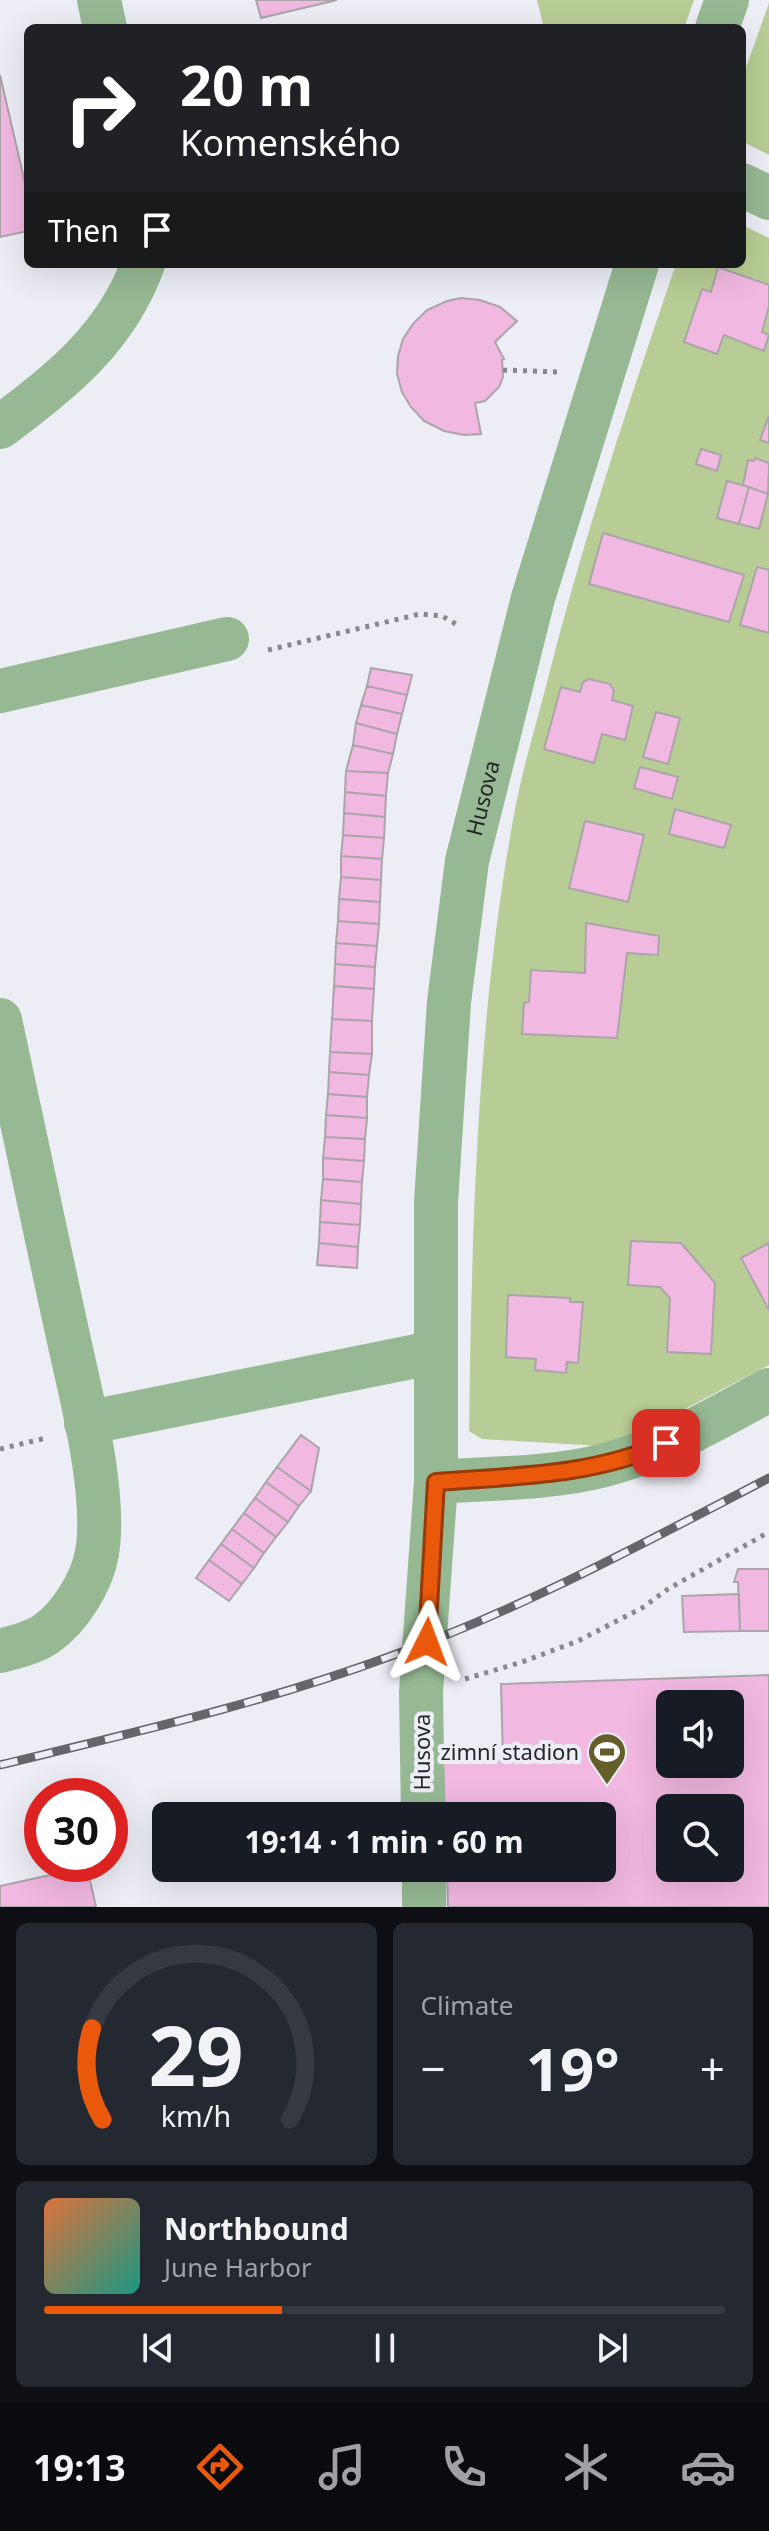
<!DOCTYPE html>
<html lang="en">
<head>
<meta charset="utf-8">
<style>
  :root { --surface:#171b24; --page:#242831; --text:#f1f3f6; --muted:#9ea1a6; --line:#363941; --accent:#ea580c }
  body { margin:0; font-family:"Noto Sans",sans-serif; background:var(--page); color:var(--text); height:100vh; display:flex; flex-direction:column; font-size:30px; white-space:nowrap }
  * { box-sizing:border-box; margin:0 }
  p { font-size:26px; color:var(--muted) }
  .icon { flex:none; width:44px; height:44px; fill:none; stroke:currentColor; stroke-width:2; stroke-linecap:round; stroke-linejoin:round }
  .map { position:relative; height:1907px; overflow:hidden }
  .drawer { display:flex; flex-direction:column; gap:16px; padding:16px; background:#0d0f14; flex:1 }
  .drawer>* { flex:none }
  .guide { position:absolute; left:24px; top:24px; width:722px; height:244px; border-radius:12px; box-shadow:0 8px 32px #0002; background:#202124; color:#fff; overflow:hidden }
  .controls { position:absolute; left:656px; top:1690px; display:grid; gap:16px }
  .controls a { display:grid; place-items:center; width:88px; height:88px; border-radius:12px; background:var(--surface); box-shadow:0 8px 32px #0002; font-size:40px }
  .speed { position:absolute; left:24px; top:1778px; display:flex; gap:16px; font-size:40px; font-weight:700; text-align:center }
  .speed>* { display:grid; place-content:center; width:104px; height:104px; border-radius:50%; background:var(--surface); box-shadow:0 8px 32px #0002; line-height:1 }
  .speed .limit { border:12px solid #d22; background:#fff; color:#111 }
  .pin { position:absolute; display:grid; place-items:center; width:68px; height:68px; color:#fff; margin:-34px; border-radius:16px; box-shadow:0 4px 12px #0006 }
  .me { position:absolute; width:88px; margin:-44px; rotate:3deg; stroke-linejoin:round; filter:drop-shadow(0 0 6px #0008) }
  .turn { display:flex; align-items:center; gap:28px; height:168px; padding:0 24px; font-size:36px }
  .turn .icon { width:104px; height:104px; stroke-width:2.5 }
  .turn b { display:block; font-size:56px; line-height:68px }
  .then { display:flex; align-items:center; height:76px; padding:0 24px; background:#0003; gap:16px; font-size:30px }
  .big { font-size:60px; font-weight:700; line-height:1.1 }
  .drawer .widget { flex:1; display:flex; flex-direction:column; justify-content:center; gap:12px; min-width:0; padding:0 28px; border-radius:12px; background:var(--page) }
  .drawer .dial { align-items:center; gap:0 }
  .dial svg { height:208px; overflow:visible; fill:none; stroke:var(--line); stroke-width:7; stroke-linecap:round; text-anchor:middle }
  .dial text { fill:var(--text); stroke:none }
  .song { display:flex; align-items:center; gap:24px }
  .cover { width:96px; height:96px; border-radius:12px; background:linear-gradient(135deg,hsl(20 70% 55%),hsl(170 70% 35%)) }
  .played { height:8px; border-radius:4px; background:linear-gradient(90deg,var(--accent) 35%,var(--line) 35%) }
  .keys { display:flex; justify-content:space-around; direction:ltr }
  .heat { display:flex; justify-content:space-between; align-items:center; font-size:44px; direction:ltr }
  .drawer .tiles { flex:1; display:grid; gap:16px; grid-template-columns:1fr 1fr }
  .widget:last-child { grid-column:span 2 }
  .trip { position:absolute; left:152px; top:1802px; width:464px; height:80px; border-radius:12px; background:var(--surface); box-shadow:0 8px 32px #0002; font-weight:700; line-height:80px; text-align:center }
  .menu { display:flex; height:128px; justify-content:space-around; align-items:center; background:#090b0e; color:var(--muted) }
  .menu .icon { width:56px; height:56px }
  .menu .on { color:var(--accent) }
  .menu b { font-size:36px; color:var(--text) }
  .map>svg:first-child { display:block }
  .green { fill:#b8cd95 }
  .building { fill:#f1b8e1; stroke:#aba4a9; stroke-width:2; fill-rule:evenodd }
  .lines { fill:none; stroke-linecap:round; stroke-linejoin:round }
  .path { stroke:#87878d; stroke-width:5; stroke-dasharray:4 6; stroke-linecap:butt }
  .minor { stroke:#96b993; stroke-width:44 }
  .rail-casing { stroke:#65656a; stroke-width:9 }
  .rail { stroke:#ecedf5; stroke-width:6; stroke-dasharray:18; stroke-linecap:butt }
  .route-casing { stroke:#983908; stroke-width:20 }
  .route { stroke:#ea580c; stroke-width:14 }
  .labels { text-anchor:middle; stroke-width:8; stroke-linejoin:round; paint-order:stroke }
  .street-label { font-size:22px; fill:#262629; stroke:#ecedf5 }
  .poi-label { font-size:22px; fill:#262629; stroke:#ecedf5; text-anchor:end }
</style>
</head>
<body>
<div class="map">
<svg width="769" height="1907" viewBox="0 0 769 1907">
  <rect width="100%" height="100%" fill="#ecedf5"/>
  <!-- green -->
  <path class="green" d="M537,0h157l-10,28h-140z
    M769,3v152l-27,-14v-62z
    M742,225l27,13v1127l-132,69 -36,12 -119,-7 -13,-8c3,-210 8,-421 47,-627 8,-40 20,-79 30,-118 36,-143 82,-282 130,-422h66z"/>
  <!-- building -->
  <path class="building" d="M256,0h81l-76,18z
    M0,75l28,121v35l-28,6z
    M718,267l51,18v21l-7,26 7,3 -5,16 -40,-16 -7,19 -33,-12 18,-53 9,3z
    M461,298l19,2 20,7 17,14 -22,21 9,17 -2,1 1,17 -4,10 -14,14 -10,2 6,31 -17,1 -20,-4 -20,-10 -13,-14 -9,-15 -5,-18 1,-18 5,-17 10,-15 14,-14 20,-9z
    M769,416v27l-9,-3z
    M701,449l20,6 -4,16 -21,-7z
    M755,458l14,5 -1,31 -25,-9 5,-25 6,1z
    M727,481l22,6 -10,37 -22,-6z
    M749,487l19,7 -9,35 -20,-5z
    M603,533l141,42 -15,47 -140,-38z
    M757,567l12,3v63l-29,-8z
    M371,668l41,7 -5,20 -40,-9z
    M589,679l21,5 4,7 -2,9 21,6 -8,34 -23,-6 -8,29 -50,-14 17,-62 19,5 3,-10z
    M367,686l40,9 -5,19 -41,-9z
    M361,705l41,9 -5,20 -41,-11z
    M656,712l24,6 -12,46 -25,-7z
    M356,723l41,11 -4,20 -40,-9z
    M353,745l40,9 -5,19 -42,-2z
    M640,767l38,10 -6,22 -38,-11z
    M346,771l42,2 -2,23 -41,-4z
    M345,792l41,4 -1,21 -41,-4z
    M675,809l56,16 -7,23 -55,-14z
    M344,813l41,4 -1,21 -41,-3z
    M585,821l59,14 -16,67 -59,-14z
    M343,835l41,3 -2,21 -41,-3z
    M341,856l41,3 -1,21 -40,-3z
    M341,877l40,3 -1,22 -41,-3z
    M339,899l41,3 -1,22 -41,-3z
    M338,921l41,3 -2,22 -41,-3z
    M586,923l73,13 -1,19 -31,-2 -10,85 -95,-4 2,-31 5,-1 2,-32 54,3z
    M336,943l41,3 -2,21 -40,-3z
    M335,964l40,3 -1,22 -40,-3z
    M334,986l40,3 -2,32 -40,-2z
    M332,1019l40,2v33l-42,-2z
    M330,1052l42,2 -3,21 -40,-3z
    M329,1072l40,3 -2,22 -39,-3z
    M328,1094l39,3v21l-41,-3z
    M326,1115l41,3 -2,21 -40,-2z
    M325,1137l40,2 -1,22 -41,-3z
    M323,1158l41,3 -2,21 -39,-3z
    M323,1179l39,3 -1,22 -40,-4z
    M321,1200l40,4 -1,21 -40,-3z
    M320,1222l40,3 -2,22 -39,-4z
    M631,1241l50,2 34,40 -4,71 -44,-2 3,-54 -10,-11 -32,-2z
    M319,1243l39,4 -1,21 -40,-3z
    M769,1243v67l-28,-52z
    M508,1295l62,3v4h13l-5,61 -11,-1 -1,11 -31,-3 1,-11 -30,-2z
    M301,1435l18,13 -8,43 -34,-24z
    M277,1467l34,24 -12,15 -33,-24z
    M266,1482l33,24 -11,16 -33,-24z
    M255,1498l33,24 -12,15 -32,-24z
    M244,1513l32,24 -12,16 -32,-24z
    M232,1529l32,24 -10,15 -33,-24z
    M221,1544l33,24 -12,16 -33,-24z
    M209,1560l33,24 -13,17 -33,-23z
    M738,1569h31v62h-29l-2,-49h-4z
    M739,1594l1,37 -56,1 -2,-36z
    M769,1675v232h-321l-1,-39h155v-52h-157l-2,-54 60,-1 -2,-77zM670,1704h60v60h-60zM670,1808h60v60h-60z
    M87,1867l9,40h-96v-21z"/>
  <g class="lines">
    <!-- path -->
    <path class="path" d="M503,370l56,2
      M268,650l152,-36 22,2 14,8
      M0,1449l46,-11
      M465,1679l57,-17 56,-21 64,-33 26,-19 101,-57"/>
    <!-- minor -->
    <g class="minor">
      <path d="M99,0l6,28"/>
      <path d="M717,28l10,-28"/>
      <path d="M742,185l27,13"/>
      <path d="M0,427c61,-45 116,-89 143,-163"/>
      <path d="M0,691l227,-52"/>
      <path d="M0,1020c23,106 45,211 68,316 13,60 39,158 29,217 -5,29 -27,64 -51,81 -13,9 -31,13 -46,17"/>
      <path d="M86,1423l350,-71"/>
      <path d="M436,1482c54,-4 113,-3 165,-16 61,-15 114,-47 168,-76"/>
      <path id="s1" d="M423,1816l-2,-124 15,-210v-280l13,-200 18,-141 66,-263 104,-334"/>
      <path d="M424,1868v39"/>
    </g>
    <!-- rail casing -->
    <g class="rail-casing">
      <path id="rail" d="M0,1765c132,-32 264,-62 391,-109 131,-47 255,-114 378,-178"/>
    </g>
    <!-- rail -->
    <use href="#rail" class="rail"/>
  </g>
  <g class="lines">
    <!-- route casing -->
    <g class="route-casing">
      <path id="route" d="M427,1642l9,-160c79,-6 157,-6 230,-39"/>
    </g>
    <!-- route -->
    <use href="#route" class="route"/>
  </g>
  <!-- icons -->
  <defs>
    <g id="stadium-pin" transform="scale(2)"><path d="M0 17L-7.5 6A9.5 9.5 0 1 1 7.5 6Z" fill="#645e2a" stroke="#ecedf5"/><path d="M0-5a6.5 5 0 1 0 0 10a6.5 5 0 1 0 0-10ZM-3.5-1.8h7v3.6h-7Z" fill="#fff"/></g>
  </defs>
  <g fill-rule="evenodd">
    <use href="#stadium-pin" x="607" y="1752"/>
  </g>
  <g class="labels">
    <!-- street labels -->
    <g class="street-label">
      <text dy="8" stroke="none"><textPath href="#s1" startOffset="1022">Husova</textPath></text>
      <text transform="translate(422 1752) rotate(-90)" y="8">Husova</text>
    </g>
    <!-- poi labels -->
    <g class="poi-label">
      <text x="579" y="1760">zimní stadion</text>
    </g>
  </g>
</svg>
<div class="controls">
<a><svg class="icon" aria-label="sound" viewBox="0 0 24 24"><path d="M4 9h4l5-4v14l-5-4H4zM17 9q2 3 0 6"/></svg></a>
<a><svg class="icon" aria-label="search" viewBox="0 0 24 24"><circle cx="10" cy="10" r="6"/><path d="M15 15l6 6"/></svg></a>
</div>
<div class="speed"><div class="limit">30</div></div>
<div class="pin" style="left:666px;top:1443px;background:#d93025"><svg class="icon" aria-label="arrive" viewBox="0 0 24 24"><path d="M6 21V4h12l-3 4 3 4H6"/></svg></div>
<svg class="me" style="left:427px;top:1642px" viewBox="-20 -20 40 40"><path d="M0-17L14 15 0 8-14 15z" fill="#ea580c" stroke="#fff" stroke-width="4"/></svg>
<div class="trip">19:14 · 1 min · 60 m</div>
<div class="guide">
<div class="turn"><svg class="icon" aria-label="right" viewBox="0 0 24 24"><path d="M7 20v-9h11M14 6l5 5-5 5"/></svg><div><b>20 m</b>Komenského</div></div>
<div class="then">Then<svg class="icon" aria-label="arrive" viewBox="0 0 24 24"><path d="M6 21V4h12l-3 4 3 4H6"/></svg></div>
</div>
</div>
<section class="drawer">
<div class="tiles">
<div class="widget dial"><svg viewBox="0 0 100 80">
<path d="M14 69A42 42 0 1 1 86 69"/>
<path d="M14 69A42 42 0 0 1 10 34" stroke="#ea580c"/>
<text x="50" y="56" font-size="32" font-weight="700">29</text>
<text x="50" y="72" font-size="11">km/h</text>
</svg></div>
<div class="widget"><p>Climate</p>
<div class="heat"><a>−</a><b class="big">19°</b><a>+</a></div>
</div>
<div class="widget">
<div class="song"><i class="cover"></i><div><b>Northbound</b><p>June Harbor</p></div></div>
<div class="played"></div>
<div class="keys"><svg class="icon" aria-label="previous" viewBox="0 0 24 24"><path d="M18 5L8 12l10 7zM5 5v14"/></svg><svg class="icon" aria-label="pause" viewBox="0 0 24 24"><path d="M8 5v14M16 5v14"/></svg><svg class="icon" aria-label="next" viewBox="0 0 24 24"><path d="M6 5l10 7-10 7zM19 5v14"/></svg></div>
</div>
</div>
</section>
<nav class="menu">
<b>19:13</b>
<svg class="icon on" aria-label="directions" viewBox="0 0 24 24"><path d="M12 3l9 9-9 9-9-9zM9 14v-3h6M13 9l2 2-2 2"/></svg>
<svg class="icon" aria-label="music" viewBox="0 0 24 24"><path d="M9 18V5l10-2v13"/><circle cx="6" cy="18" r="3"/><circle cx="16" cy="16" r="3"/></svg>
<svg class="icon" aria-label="phone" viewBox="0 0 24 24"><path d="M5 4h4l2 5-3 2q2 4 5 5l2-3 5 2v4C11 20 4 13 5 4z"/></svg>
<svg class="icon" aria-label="climate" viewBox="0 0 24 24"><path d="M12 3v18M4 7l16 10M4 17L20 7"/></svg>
<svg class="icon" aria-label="car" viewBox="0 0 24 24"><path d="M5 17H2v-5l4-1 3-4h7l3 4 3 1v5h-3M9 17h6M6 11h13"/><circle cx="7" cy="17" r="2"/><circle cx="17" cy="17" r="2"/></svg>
</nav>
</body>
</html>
